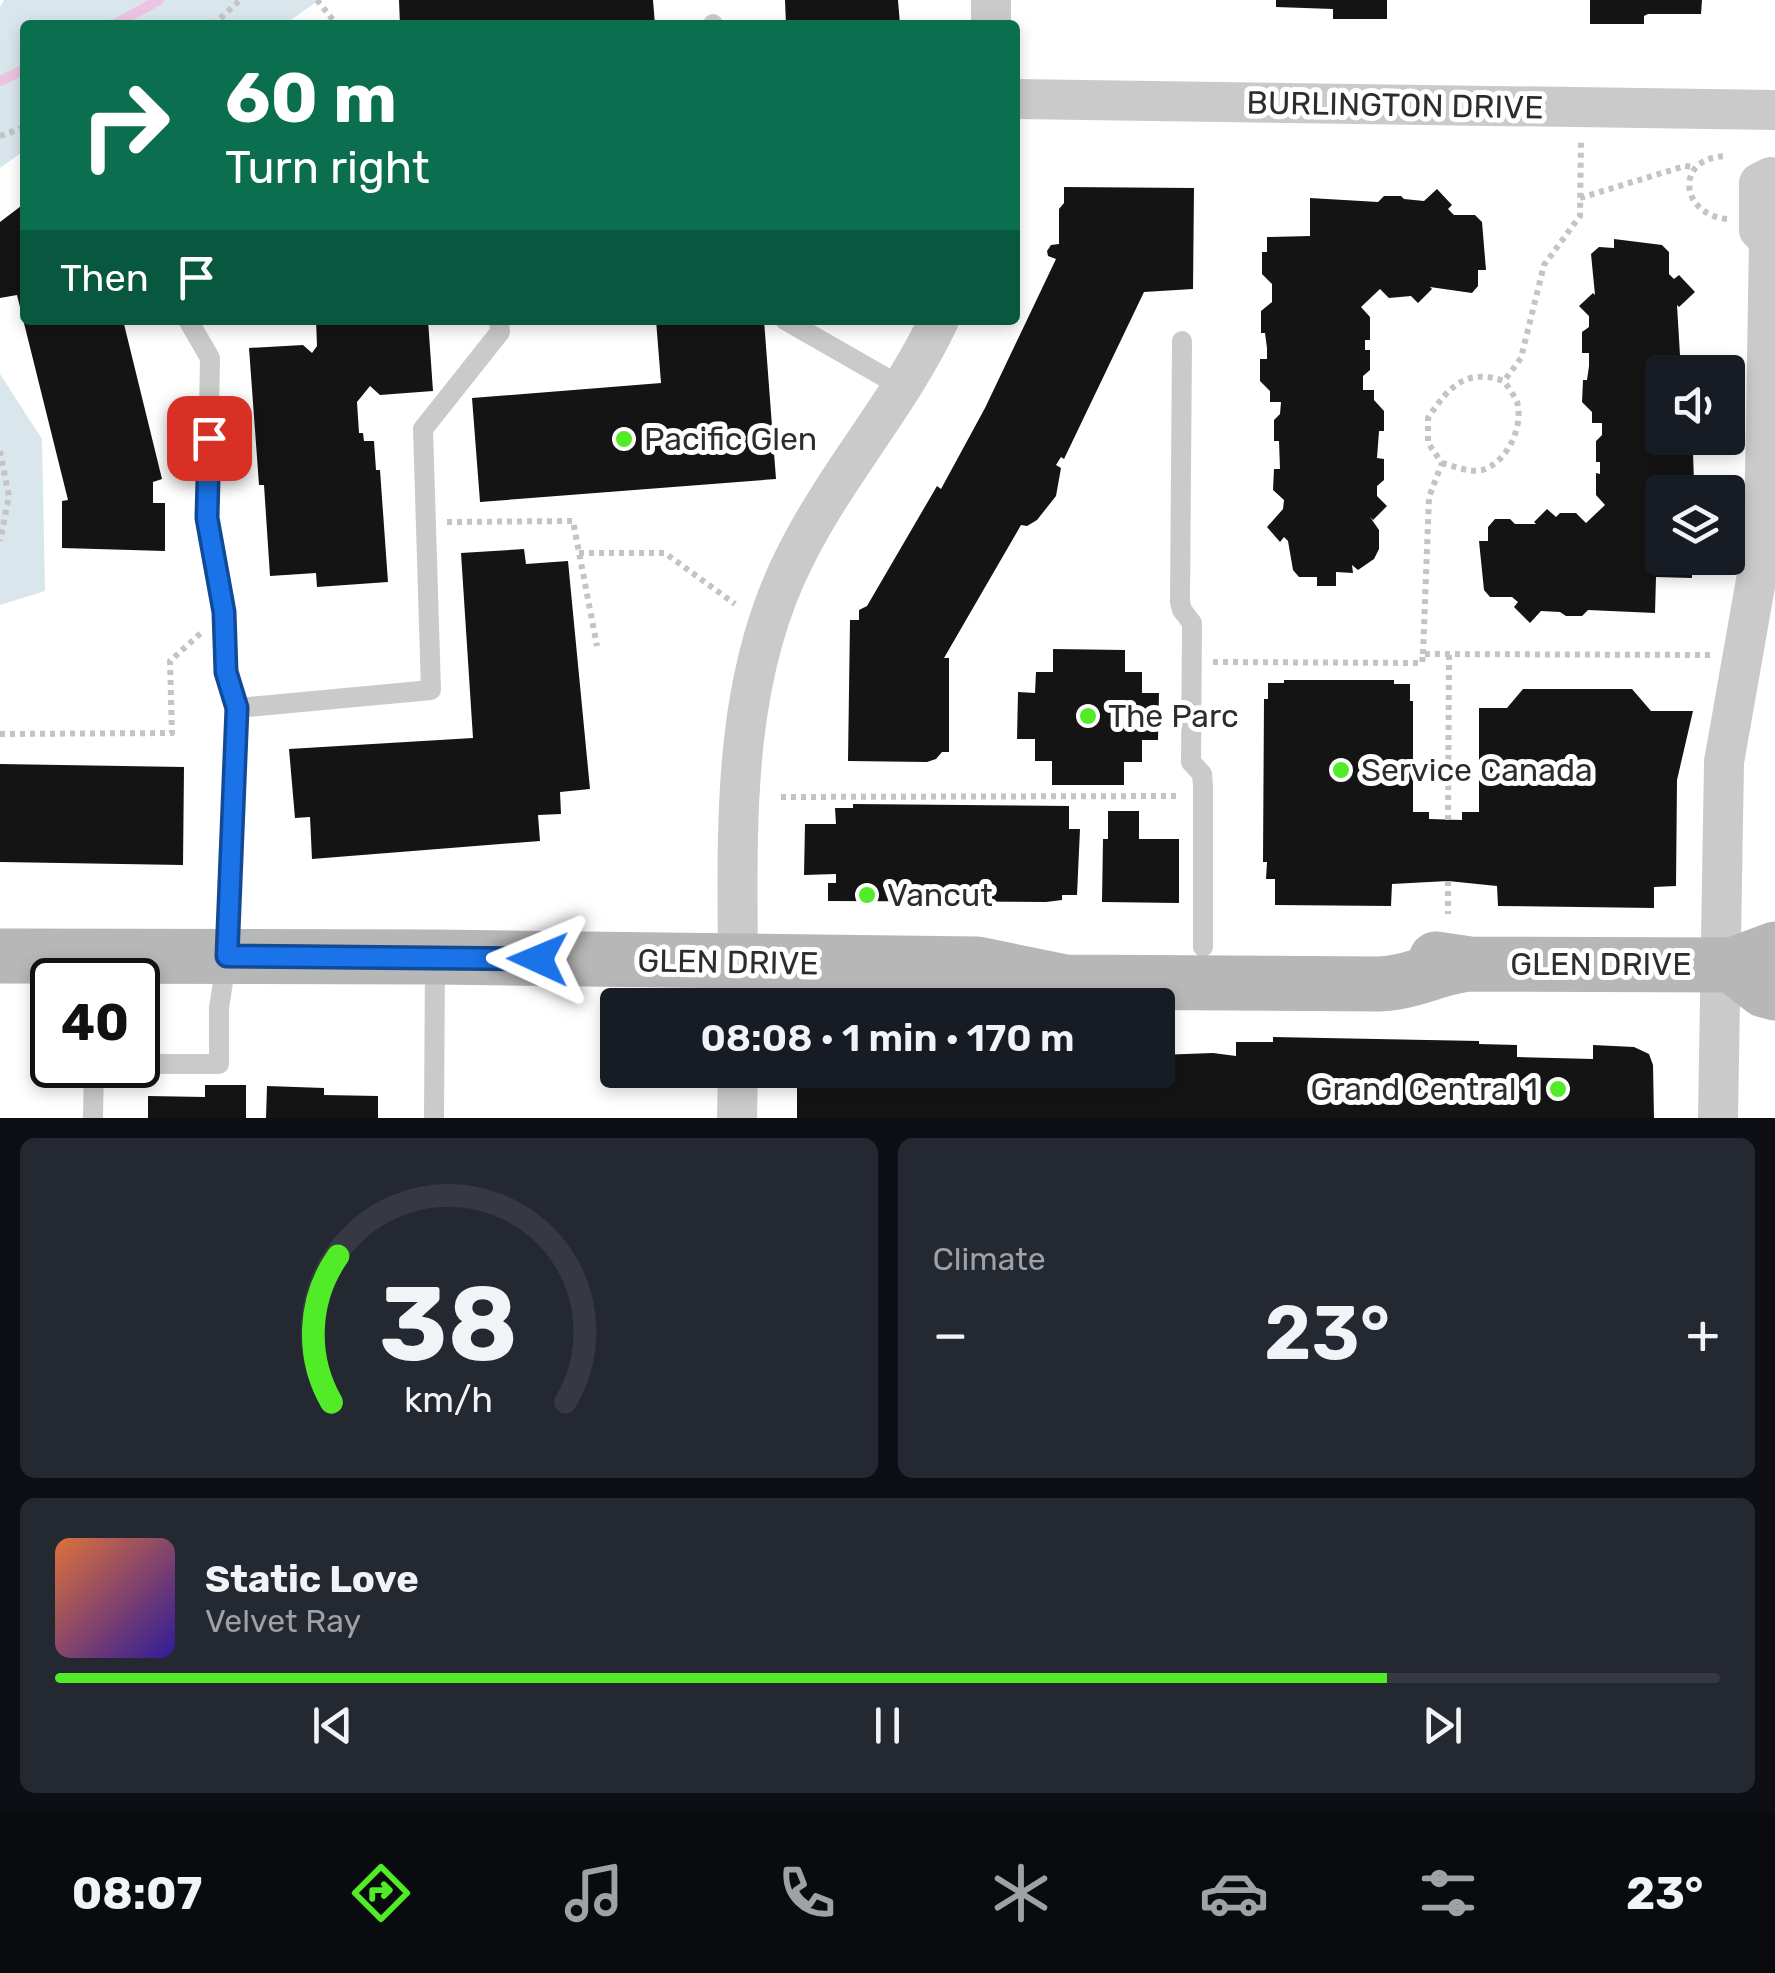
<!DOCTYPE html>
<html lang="en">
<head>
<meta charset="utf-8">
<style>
  :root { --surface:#171b24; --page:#242831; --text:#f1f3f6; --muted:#9ea1a6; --line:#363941; --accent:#51ec27 }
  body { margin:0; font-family:Rubik,sans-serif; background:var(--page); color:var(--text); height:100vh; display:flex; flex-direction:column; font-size:38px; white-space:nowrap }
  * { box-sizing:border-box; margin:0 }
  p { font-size:32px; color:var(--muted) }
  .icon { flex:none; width:55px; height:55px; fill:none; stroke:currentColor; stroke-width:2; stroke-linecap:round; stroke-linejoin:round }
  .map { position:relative; height:1118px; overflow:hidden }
  .details { display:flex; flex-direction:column; gap:20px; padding:20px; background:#0d0f14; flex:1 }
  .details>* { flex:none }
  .hud { position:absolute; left:20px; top:20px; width:1000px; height:305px; border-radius:10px; box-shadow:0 5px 15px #0003; background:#0b6e4f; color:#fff; overflow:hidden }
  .tools { position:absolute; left:1645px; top:355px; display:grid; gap:20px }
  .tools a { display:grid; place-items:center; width:100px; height:100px; border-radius:10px; background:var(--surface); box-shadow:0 5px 15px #0003; font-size:50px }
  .speed { position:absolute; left:30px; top:958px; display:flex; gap:20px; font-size:50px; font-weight:700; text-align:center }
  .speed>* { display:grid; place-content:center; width:130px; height:130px; border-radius:50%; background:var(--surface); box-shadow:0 5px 15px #0003; line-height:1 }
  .speed .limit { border:5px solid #111; border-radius:15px; background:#fff; color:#111 }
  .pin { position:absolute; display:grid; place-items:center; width:85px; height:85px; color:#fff; margin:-42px; border-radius:20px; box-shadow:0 5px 15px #0006 }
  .me { position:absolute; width:110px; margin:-55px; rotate:271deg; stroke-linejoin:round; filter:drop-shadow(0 0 8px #0008) }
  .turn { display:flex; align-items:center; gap:35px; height:210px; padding:0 40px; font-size:45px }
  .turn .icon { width:130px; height:130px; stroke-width:2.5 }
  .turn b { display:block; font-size:70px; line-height:85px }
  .then { display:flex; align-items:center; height:95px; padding:0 40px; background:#0003; gap:20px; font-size:38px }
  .big { font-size:75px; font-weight:600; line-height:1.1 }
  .details .card { flex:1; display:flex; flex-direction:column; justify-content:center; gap:15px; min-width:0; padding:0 35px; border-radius:15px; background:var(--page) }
  .details .dial { align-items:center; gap:0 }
  .dial svg { height:260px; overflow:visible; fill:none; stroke:var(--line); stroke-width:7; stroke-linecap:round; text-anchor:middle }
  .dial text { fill:var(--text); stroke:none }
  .song { display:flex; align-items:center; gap:30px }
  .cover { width:120px; height:120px; border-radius:15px; background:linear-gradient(135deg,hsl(20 70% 55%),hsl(250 70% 35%)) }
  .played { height:10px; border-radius:5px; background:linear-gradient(90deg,var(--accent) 80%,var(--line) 80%) }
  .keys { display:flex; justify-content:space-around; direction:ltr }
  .heat { display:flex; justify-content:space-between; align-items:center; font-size:55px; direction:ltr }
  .details .tiles { flex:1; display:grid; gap:20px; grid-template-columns:1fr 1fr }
  .card:last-child { grid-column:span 2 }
  .trip { position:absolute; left:600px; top:988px; width:575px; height:100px; border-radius:10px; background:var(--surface); box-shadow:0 5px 15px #0003; font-weight:600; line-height:100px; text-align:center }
  .menu { display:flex; height:160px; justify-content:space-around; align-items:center; background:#090b0e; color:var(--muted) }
  .menu .icon { width:70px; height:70px }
  .menu .active { color:var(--accent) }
  .menu b { font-size:45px; color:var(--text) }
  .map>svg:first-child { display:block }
  .green { fill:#d9e6eb }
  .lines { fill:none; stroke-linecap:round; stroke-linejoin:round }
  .stream { stroke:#ecc4e2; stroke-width:10 }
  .building { fill:#141414 }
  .path { stroke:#c4c4c4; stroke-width:6; stroke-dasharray:5 5; stroke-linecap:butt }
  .lane { stroke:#cacaca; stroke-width:20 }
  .street { stroke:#cacaca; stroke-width:40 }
  .secondary { stroke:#b7b7b7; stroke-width:55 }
  .route-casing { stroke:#114b97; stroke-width:25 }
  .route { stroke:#1a73e8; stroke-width:18 }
  .poi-dot { fill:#51ec27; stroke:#fff; stroke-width:4 }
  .labels { text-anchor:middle; stroke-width:10; stroke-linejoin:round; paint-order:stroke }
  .street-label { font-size:32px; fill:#2d2d2d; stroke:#fff }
  .poi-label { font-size:32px; fill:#2d2d2d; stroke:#fff; text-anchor:start }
</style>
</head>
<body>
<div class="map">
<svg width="1775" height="1118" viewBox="0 0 1775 1118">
  <rect width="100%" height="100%" fill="#fff"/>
  <!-- green -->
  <path class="green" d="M4,0h315l-35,25h-259v125l-25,18v-161z
    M0,374l42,65 3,152 -45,14z"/>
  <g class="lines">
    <!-- stream -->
    <path class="stream" d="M113,25l46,-25
      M0,81l25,-12"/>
  </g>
  <!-- building -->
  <path class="building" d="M399,0h254l2,25h-255z
    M785,0h113l2,25h-114z
    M1276,0h111v19h-54v-10l-57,-2z
    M1590,0h112l-1,14h-53l-4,2v8h-54z
    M1064,187l130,1 -1,101 -49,3 -80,167 -3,-2 -5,8 5,3 -5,28 -19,24 -10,6 -6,-1 -77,133h5v94h-7l-6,7 -9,3 -79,-1 2,-141h9v-10l8,-4 70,-120 4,3 44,-81 71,-149 -8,-3 -1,-5 4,-6 8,-1v-35l5,-6z
    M1437,189l15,16 -4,4 6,6h21l7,7 4,48h-8v16l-6,7 -42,-6 2,2 -14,14 -7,-7 -22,2 -9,-9 -19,18 9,10v23h-5v10h5v20l-7,6v14h11v10l10,11v20h-5l-2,27 7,1v21l-7,6v10l10,10 -14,14 -3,-3 9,13v19l-5,10 -16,11 -6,-5 1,8 -17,-1v14h-19v-9h-18l-6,-7 -5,-29 -4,-4 -4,5 -13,-15 16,-18 1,-9 -11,-10 1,-21h6l-1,-28h-5v-21l6,-6 1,-12h-11v-11l-10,-10v-22h7v-11l-2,-15h-4v-22l11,-9v-18l-10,-10v-22h5v-15l43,-1v-38l68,4 6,-6h17l3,3 20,2z
    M25,203v117h98l39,159 -9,3v21h12v48l-103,-3v-47l6,-1 -51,-205 -17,3v-76z
    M1614,239l48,6 7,7v22l5,5 5,-4 16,17 -16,15 -2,-2 4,67h-19v66h38v7l-7,7 1,30 5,10h-37v66h30v20l-36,-1 -1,36 -67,-3 -6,6h-16l-6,-4 -19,-1 -11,12 -16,-16 4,-5 -6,-5h-22l-6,-7 -5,-49h9v-14l7,-8h15l5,5h21l-2,-2 13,-13 9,8 4,-4h16l10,10 19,-18 -9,-10v-22l4,1v-12h-4v-21l6,-6v-12h-10v-11l-10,-10 1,-22h4l2,-14v-13h-7v-21l7,-5v-11l-10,-10 14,-13 2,2 -4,-41 8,-7 15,1z
    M316,320h112l5,71 -53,4 -10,-9 -13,16 2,31h4l1,8h10l2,29h4l8,112 -71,5 -1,-14 -46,3 -6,-91h-5l-10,-137 54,-3 9,8 5,-7z
    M656,320h108l12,159 -296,23 -8,-104 189,-15z
    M524,549l2,15 42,-3 22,228 -30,3 1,22 -23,1 2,26 -228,18 -2,-42 -15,1 -6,-69 184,-11 -12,-185z
    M1053,649l72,1v22h17v21h17l-1,47h-16v22h-18v23h-72v-24h-17v-22h-18l1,-47 17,1 1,-21h17z
    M1284,680h110v4h16v17h3v111h16v7l33,1v-8h17v-104h28l16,-19h109l19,22h42l-16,69 -1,106 -22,1v21l-156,-2 -1,-20 -49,-5 -56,3 -1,22 -116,-1v-26h-9l1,-17h-4l1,-163h4v-16h16z
    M0,764l184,3 -1,98 -183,-3z
    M853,804l216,2v23h11l-3,66h-15v5l-16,2 -218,-1v-18h8v-9l-32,1 1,-51h31l-1,-16h18z
    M1108,811h31v28h40v64l-77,-1 1,-63h5z
    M1273,1037l206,4v3l38,1v12l76,2v-14l41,2 15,7 4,11 1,53h-857v-48h361v-15l55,-2 23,3v-14h37z
    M205,1085h41v33h-98v-22l57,1z
    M267,1086l57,2v7l54,1v22h-112z"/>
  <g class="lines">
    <!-- path -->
    <path class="path" d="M317,0l20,25
      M213,25l27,-25
      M0,136l25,-9
      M1580,198l105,-32 9,1
      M1727,219c-47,-4 -54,-63 1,-63
      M0,451l9,45 -9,45
      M1442,463c11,3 27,10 40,7 25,-7 42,-44 35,-68 -3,-7 -9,-15 -13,-21
      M447,522l126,-1 24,125
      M579,553h86l70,51
      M1423,654l6,-157 13,-34 -14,-20v-25c21,-32 38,-50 76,-37l17,-23 23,-93 36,-49 1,-76
      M1213,662l209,1 1,-9 288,1
      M0,734l172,-1 -2,-72 31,-28
      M781,797l399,-1
      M1448,820l1,-166
      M1448,881v33"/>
    <!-- lane -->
    <path class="lane" d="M713,24v1
      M785,320l117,67
      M1182,341l-2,261 2,8 10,13 -1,139 11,12 1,12v161
      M237,708l194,-18 -8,-261 77,-97 -1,-12
      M138,1064h81v-56l8,-52 10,-248 -11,-36 -2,-60 -17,-94 3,-160 -22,-38
      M93,1118l1,-53
      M434,1118l1,-159"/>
    <!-- street -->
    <path class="street" d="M991,25v-25
      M1015,99l760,11
      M738,1005c1,-151 -13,-312 58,-450 41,-82 104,-152 143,-235
      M737,1118l1,-48
      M1718,1118l6,-356 40,-227 5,-295 -10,-10v-47l12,-6"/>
    <!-- secondary -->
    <path class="secondary" d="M0,956l435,1 542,7 88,18 314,2c33,-1 60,-17 91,-20
      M1436,959l34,5 262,1 43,-16
      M1732,965l32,25 11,3"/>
  </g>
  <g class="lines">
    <!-- route casing -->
    <g class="route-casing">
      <path id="route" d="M209,438l-2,80 17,94 2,60 11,36 -10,248 311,3"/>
    </g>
    <!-- route -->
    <use href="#route" class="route"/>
  </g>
  <!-- markers -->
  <g class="poi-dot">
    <circle cx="624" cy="439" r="10"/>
    <circle cx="1088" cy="716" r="10"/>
    <circle cx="1341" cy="770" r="10"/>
    <circle cx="867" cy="895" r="10"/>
    <circle cx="1558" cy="1089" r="10"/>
  </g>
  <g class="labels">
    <!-- street labels -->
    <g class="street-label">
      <text transform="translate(1395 105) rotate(1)" y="11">BURLINGTON DRIVE</text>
      <text transform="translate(728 962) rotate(1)" y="11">GLEN DRIVE</text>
      <text x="1601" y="975">GLEN DRIVE</text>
    </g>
    <!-- poi labels -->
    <g class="poi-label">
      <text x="644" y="450">Pacific Glen</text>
      <text x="1108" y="727">The Parc</text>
      <text x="1361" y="781">Service Canada</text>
      <text x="887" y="906">Vancut</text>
      <text x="1538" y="1100" text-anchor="end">Grand Central 1</text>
    </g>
  </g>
</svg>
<div class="tools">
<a><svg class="icon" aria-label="sound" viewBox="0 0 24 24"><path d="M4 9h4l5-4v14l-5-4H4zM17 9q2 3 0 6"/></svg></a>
<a><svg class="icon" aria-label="layers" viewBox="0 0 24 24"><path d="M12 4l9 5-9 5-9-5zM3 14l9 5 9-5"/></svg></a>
</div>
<div class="speed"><div class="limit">40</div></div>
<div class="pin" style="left:209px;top:438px;background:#d93025"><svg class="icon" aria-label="arrive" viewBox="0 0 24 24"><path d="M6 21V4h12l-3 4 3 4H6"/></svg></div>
<svg class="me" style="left:538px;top:959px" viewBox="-20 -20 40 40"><path d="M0-17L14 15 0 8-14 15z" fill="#1a73e8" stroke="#fff" stroke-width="4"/></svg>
<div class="trip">08:08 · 1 min · 170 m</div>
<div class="hud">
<div class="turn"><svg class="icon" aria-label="right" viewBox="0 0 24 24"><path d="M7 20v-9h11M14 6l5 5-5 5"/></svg><div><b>60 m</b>Turn right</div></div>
<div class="then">Then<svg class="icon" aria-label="arrive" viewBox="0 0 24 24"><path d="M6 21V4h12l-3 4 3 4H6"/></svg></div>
</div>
</div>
<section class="details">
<div class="tiles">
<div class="card dial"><svg viewBox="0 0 100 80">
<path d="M14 69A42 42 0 1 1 86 69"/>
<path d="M14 69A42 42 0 0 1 16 24" stroke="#51ec27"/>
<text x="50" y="56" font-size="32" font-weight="700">38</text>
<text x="50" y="72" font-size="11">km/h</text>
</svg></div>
<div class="card"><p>Climate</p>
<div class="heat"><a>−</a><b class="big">23°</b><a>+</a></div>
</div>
<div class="card">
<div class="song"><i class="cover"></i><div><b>Static Love</b><p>Velvet Ray</p></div></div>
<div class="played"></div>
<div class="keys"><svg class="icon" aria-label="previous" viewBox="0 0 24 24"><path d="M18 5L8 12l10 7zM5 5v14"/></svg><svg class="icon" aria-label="pause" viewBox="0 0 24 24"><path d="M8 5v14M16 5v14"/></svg><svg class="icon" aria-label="next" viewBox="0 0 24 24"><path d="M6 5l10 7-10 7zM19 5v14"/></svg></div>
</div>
</div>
</section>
<nav class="menu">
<b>08:07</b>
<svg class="icon active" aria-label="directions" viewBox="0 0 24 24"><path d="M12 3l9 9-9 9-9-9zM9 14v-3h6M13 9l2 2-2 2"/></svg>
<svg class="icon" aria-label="music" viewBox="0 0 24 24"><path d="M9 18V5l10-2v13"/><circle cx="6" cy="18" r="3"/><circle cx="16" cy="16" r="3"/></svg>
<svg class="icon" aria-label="phone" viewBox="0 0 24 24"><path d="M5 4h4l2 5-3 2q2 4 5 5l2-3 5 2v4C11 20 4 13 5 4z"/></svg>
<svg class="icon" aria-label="climate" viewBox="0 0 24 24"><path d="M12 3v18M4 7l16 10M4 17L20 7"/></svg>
<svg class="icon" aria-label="car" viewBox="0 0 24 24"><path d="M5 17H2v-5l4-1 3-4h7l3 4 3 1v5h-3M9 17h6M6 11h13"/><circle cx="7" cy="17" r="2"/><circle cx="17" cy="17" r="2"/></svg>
<svg class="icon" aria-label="filters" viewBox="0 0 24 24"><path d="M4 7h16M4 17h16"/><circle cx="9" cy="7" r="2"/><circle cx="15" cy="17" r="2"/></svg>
<b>23°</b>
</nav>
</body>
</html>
